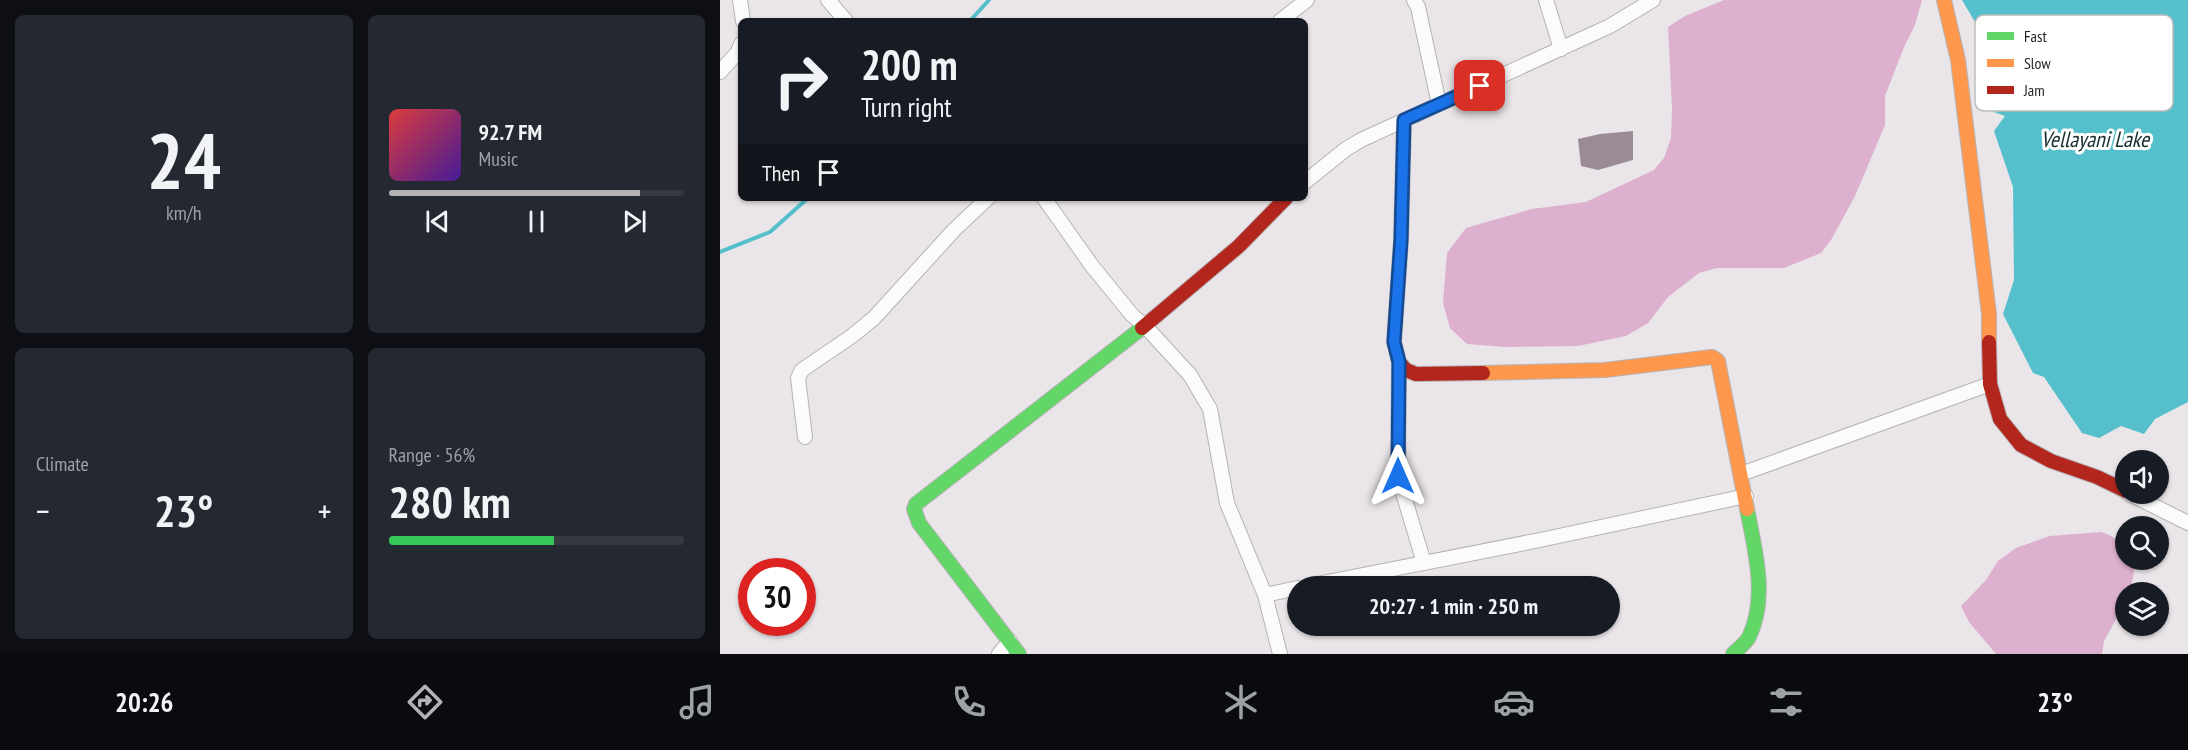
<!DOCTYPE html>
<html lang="en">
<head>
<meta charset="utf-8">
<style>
  :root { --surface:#171b24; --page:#242831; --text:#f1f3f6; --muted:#9ea1a6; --line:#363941; --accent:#b3b3b6 }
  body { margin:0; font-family:"PT Sans Narrow",sans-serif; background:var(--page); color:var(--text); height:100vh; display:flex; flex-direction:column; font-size:22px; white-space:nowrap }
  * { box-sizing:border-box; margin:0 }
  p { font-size:20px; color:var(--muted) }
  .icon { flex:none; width:33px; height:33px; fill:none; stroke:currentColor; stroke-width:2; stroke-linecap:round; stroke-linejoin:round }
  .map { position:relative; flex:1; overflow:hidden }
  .sheet { display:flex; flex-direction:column; gap:15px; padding:15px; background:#0d0f14; width:720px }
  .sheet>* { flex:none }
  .guide { position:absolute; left:18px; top:18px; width:570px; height:183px; border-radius:9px; box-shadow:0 2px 4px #0004; background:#171b24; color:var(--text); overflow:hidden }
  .fabs { position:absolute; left:1395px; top:450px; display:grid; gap:12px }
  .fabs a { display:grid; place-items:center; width:54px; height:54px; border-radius:50%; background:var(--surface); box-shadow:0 2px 4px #0004; font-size:30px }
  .speed { position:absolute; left:18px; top:558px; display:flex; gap:12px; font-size:30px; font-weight:700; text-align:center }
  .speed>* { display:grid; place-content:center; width:78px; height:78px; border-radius:50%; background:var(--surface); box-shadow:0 2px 4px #0004; line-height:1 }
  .speed .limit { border:9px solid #d22; background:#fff; color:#111 }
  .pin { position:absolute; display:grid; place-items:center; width:51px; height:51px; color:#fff; margin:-26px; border-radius:12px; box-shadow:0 3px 9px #0006 }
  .me { position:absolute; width:66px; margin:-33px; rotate:0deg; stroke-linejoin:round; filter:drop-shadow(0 0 4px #0008) }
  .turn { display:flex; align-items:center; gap:21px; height:126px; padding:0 24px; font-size:27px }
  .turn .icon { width:78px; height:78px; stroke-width:2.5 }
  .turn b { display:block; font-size:42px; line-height:51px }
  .then { display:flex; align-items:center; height:57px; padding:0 24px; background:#0003; gap:12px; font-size:22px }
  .big { font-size:45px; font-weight:700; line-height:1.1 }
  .sheet .card { flex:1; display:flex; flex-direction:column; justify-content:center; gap:9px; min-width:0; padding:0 21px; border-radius:9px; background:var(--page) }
  .sheet .dial { align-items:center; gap:0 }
  .dial b { font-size:78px; line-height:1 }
  .song { display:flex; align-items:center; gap:18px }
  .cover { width:72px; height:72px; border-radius:9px; background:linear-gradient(135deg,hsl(0 70% 55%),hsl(260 70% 35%)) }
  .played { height:6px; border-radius:3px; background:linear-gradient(90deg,var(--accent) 85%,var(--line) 85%) }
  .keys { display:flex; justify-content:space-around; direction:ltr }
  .heat { display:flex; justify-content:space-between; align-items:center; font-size:33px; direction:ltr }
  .charge { height:9px; border-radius:4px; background:linear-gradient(90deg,#34c759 56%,var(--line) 0) }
  .sheet .tiles { flex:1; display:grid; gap:15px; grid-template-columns:repeat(2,1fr) }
  .trip { position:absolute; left:567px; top:576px; width:333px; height:60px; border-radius:30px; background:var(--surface); box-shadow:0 2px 4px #0004; font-weight:700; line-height:60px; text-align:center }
  .tabs { display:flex; height:96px; justify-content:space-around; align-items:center; background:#090b0e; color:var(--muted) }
  .tabs .icon { width:42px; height:42px }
  .tabs .active { color:var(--accent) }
  .tabs b { font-size:27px; color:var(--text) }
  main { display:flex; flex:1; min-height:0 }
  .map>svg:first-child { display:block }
  .forest { fill:#dcb0ce }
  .water { fill:#55c0cb }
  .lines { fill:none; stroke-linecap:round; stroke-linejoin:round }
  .stream { stroke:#55c0cb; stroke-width:4 }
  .building { fill:#9b8b96 }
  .street-casing { stroke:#b6b3b5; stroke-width:16 }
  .fast-casing { stroke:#b6b3b5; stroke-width:16 }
  .slow-casing { stroke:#b6b3b5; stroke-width:16 }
  .jam-casing { stroke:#b6b3b5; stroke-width:16 }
  .street { stroke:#fcfbfc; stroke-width:14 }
  .fast { stroke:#63d668; stroke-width:14 }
  .slow { stroke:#ff974d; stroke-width:14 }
  .jam { stroke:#b3261e; stroke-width:14 }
  .route-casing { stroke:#114b97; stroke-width:15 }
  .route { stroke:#1a73e8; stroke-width:10 }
  .labels { text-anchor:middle; stroke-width:6; stroke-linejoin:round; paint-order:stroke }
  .water-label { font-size:22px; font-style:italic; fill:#182e31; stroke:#fff }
  .key { fill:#fff; stroke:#bdbcbc; stroke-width:1.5 }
  .key-label { font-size:16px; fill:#221f21 }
</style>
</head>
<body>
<main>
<section class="sheet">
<div class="tiles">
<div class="card dial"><b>24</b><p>km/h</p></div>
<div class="card">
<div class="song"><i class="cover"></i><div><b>92.7 FM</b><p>Music</p></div></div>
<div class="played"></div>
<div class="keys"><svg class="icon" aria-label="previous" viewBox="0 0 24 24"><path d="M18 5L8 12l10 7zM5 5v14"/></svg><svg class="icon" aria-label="pause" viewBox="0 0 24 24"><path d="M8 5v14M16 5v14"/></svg><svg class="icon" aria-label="next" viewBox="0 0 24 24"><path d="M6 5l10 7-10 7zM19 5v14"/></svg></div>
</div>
<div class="card"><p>Climate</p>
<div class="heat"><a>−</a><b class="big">23°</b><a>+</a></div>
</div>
<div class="card"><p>Range · 56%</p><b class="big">280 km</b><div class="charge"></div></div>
</div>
</section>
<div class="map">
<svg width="1468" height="654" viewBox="0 0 1468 654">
  <rect width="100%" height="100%" fill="#eae5e8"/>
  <!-- forest -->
  <path class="forest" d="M1004,0h198l-7,25 -11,22 -19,49v29l-30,71 -24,44 -10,13 -37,15h-67l-18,5 -31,24 -20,26 -22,13 -48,10 -73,1 -38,-3 -17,-16 -7,-25 4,-50 19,-25 66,-19 54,-7 68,-32 10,-12 7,-20 1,-30 -4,-81 17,-11z
    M1381,532c13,4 25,12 25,28h5l4,6 -5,26h-4l-1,11 -21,38 -2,13h-106l-27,-32 -8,-16 25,-26 12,-19 18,-13 34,-12z"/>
  <!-- water -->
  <path class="water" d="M1242,0h226v402l-33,17 -11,15 -23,-8 -22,12 -17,-5 -38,-56 -11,-4 -30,-59 11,-34 -1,-93 -19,-56 11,-15 -11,-4 -8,-15 17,-13 6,-17 -30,-22 3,-11z"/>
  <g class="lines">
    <!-- stream -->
    <path class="stream" d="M250,21l19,-21
      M0,252l50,-20 38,-34"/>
  </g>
  <!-- building -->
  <path class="building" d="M913,131v29l-35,10 -17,-4 -3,-27 22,-5z"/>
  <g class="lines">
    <!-- street casing -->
    <g class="street-casing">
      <path id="street" d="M20,0l3,21
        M108,0l18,21
        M694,0l4,7 21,97
        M826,0l15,49
        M560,21l27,-21
        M0,72l18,-20 3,-8
        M585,182l41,-33 15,-9 249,-114 43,-26
        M324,198l48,68 40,49 13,11 45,49 20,34 17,94 38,92 15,59
        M679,362l-1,114 26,87
        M85,437l-7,-59 4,-8 50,-34 22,-18 80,-88 34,-32
        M1021,474l249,-90
        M1410,494l58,29
        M587,586l233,-46 206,-44
        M545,595l33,-7
        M279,654l11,-13"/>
    </g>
    <!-- fast casing -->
    <g class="fast-casing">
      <path id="fast" d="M299,654l-100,-131 -5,-14 2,-5 226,-176
        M1013,654c5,-5 13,-11 16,-17 19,-39 6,-87 -2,-128"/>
    </g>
    <!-- slow casing -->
    <g class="slow-casing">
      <path id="slow" d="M1224,0l14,60 31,254v28
        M763,373l122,-3 107,-13 6,4 29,148"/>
    </g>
    <!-- jam casing -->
    <g class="jam-casing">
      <path id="jam" d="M684,120l-3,120 -7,102 5,20 7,8 10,4 67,-1
        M422,328l97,-82 47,-48
        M1269,342l1,42 10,35 21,26 30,16 46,16 29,14"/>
    </g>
    <!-- street -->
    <use href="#street" class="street"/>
    <!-- fast -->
    <use href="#fast" class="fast"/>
    <!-- slow -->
    <use href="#slow" class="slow"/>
    <!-- jam -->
    <use href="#jam" class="jam"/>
  </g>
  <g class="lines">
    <!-- route casing -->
    <g class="route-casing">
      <path id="route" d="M678,476l1,-114 -5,-20 7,-102 3,-120 76,-34"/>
    </g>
    <!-- route -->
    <use href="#route" class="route"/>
  </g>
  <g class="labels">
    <!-- water labels -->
    <g class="water-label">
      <text x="1375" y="147">Vellayani Lake</text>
    </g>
  </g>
  <!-- legend -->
  <rect x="1255" y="15" width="198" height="96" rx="9" class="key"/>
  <rect x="1267" y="32" width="27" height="8" fill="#63d668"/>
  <rect x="1267" y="59" width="27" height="8" fill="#ff974d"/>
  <rect x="1267" y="86" width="27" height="8" fill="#b3261e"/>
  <g class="key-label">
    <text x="1304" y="42">Fast</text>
    <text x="1304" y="69">Slow</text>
    <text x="1304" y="96">Jam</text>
  </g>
</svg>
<div class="fabs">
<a><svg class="icon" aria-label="sound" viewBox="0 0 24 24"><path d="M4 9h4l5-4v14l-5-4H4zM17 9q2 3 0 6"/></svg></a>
<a><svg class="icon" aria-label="search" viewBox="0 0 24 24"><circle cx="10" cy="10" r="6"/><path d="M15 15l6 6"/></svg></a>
<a><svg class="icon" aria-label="layers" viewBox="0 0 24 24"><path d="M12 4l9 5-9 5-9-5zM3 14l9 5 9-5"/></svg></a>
</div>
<div class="speed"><div class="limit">30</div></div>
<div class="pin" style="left:760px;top:86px;background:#d93025"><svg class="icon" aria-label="arrive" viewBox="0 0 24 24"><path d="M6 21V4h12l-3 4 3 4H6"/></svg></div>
<svg class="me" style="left:678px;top:476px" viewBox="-20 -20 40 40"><path d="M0-17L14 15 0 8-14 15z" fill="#1a73e8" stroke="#fff" stroke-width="4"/></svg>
<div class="trip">20:27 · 1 min · 250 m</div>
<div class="guide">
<div class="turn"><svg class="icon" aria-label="right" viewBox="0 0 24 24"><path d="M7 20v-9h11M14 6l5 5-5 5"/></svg><div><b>200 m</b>Turn right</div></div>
<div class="then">Then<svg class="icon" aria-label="arrive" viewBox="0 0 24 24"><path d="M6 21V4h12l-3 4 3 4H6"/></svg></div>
</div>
</div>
</main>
<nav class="tabs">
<b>20:26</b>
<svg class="icon active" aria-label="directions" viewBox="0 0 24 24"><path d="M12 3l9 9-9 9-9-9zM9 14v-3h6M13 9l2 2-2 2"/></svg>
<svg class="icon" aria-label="music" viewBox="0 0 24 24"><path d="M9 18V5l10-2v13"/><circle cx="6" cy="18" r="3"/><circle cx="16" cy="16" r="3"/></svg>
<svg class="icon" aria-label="phone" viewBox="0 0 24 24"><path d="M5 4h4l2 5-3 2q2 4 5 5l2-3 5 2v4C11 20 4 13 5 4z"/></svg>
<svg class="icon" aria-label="climate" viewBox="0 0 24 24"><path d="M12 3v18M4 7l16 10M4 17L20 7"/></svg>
<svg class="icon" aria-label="car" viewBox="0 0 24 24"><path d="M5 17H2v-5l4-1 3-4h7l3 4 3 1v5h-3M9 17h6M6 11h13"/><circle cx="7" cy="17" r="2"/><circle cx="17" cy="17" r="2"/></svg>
<svg class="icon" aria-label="filters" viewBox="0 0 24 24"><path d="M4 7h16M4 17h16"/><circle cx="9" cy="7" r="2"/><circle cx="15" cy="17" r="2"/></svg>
<b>23°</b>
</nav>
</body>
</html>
